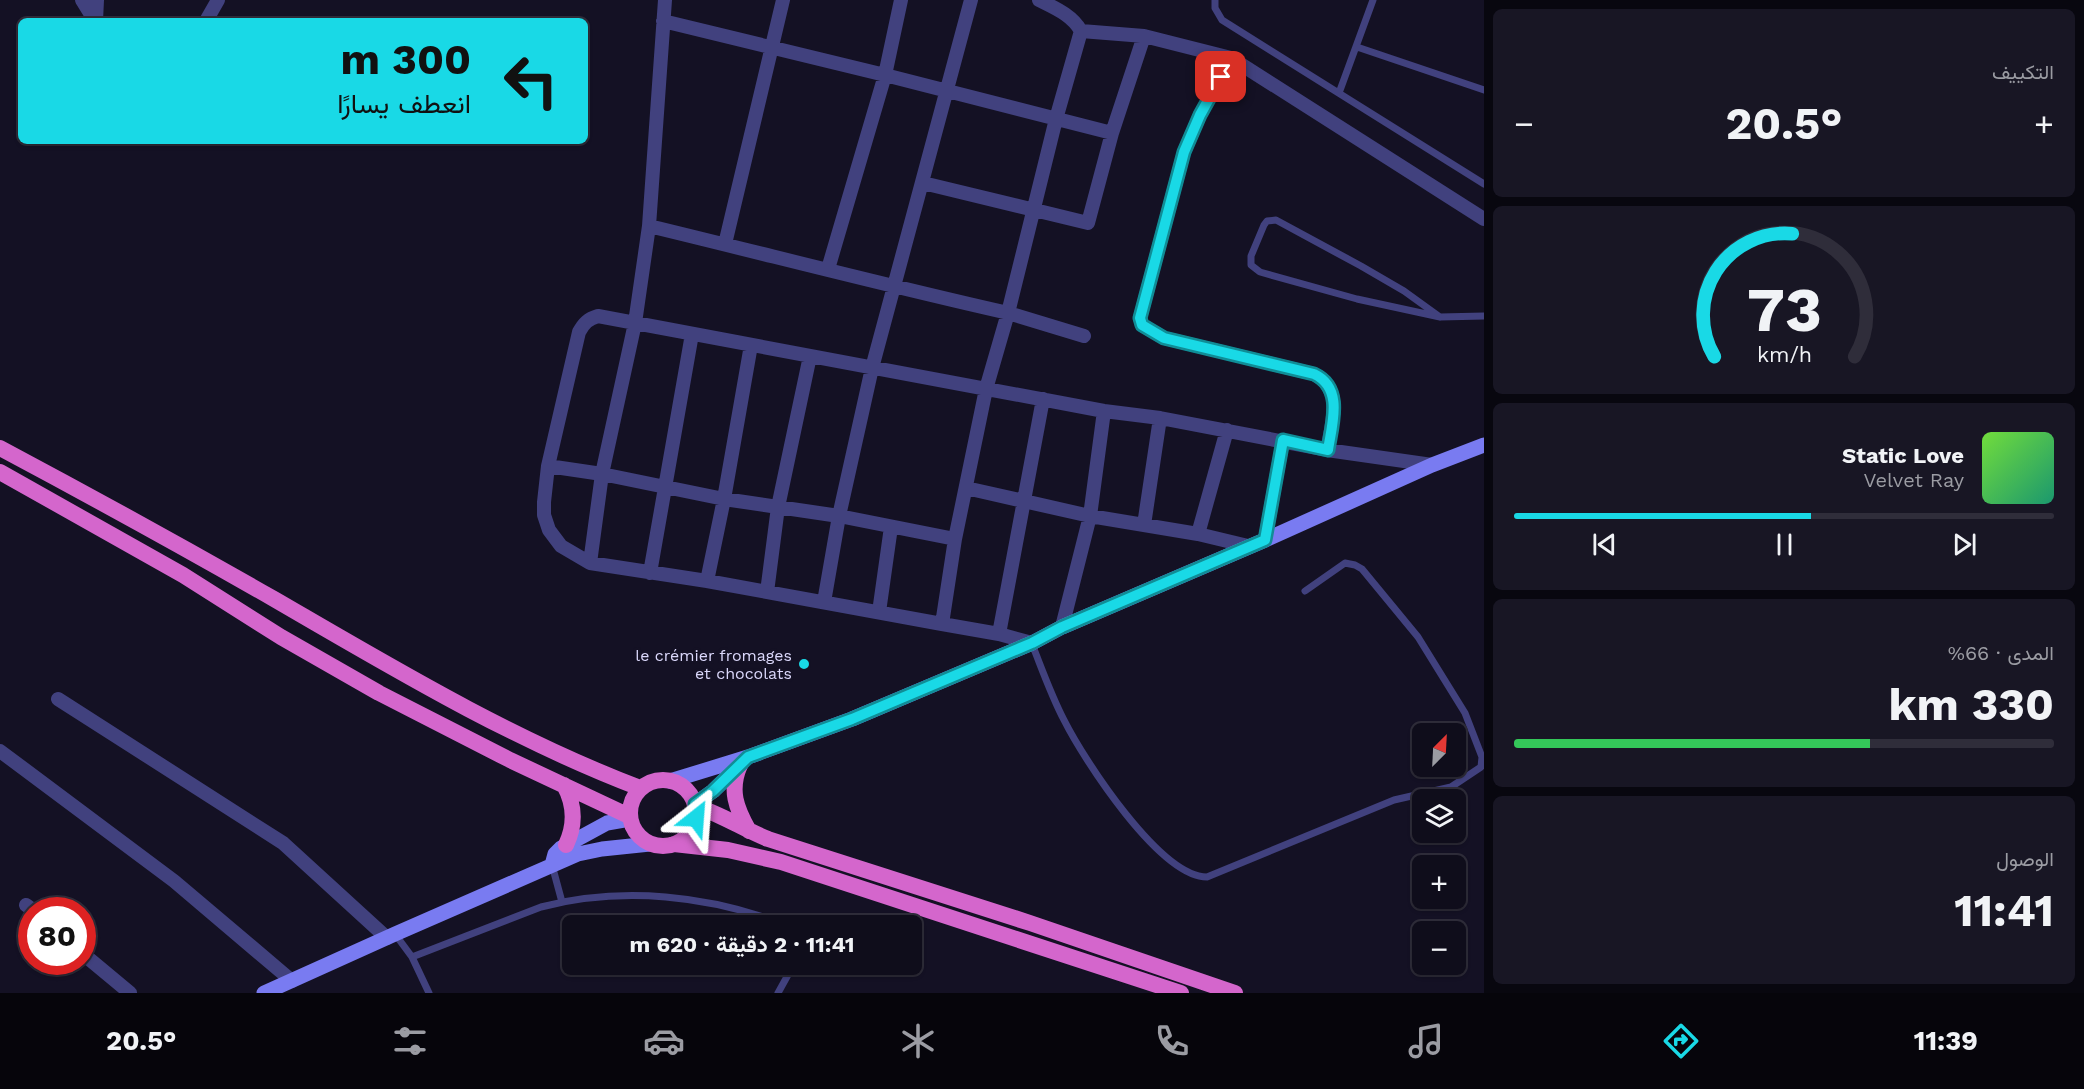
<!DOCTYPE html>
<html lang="ar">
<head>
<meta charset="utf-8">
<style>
  :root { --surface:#0f0d1b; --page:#181624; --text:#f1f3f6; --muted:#9b9ca3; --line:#2f2d3a; --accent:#19d9e6 }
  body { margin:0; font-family:"Work Sans",Vazirmatn,sans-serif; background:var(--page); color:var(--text); direction:rtl; height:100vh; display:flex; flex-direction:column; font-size:22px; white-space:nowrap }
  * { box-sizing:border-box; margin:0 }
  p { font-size:20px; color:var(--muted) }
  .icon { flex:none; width:33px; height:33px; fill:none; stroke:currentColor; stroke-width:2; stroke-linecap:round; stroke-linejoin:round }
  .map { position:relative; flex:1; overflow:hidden; direction:ltr }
  .panel { display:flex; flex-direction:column; gap:9px; padding:9px; background:#08070f; width:600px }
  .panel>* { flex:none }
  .guide { position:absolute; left:18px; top:18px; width:570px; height:126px; border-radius:9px; box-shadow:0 2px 4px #0004,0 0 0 2px var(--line); direction:rtl; background:#19d9e6; color:#111; overflow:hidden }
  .needle { width:39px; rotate:24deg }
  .controls { position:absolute; left:1412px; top:723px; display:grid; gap:12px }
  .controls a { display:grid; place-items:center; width:54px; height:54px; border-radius:9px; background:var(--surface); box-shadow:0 2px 4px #0004,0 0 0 2px var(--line); font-size:30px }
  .speed { position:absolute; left:18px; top:897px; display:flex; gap:12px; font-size:30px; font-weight:700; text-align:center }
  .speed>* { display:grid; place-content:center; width:78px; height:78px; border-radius:50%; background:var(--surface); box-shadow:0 2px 4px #0004,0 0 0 2px var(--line); line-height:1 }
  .speed .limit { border:9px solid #d22; background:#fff; color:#111 }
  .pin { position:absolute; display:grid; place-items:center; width:51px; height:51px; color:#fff; margin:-26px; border-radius:12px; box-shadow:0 3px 9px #0006 }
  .me { position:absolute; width:66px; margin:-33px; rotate:28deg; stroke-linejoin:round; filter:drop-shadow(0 0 4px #0008) }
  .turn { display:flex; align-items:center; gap:21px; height:126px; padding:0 18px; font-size:27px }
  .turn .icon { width:78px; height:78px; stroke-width:2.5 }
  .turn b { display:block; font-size:42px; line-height:51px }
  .big { font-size:45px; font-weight:700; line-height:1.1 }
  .panel .card { flex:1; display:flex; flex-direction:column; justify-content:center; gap:9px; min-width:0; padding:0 21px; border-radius:9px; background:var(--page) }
  .panel .dial { align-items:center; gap:0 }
  .dial svg { height:156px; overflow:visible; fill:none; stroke:var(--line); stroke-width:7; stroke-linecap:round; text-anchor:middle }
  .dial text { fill:var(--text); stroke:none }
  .song { display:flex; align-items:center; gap:18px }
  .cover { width:72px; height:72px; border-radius:9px; background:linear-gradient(135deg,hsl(100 70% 55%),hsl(160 70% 35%)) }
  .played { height:6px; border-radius:3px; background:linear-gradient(90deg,var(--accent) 55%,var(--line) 55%) }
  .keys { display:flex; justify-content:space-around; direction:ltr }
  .heat { display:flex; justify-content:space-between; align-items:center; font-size:33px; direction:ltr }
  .charge { height:9px; border-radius:4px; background:linear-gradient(90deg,#34c759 66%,var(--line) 0) }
  .trip { position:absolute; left:562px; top:915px; width:360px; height:60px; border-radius:9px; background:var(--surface); box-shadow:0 2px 4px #0004,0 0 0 2px var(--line); font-weight:700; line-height:60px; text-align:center; direction:rtl }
  .menu { display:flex; height:96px; justify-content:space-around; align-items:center; background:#06050b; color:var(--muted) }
  .menu .icon { width:42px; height:42px }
  .menu .active { color:var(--accent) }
  .menu b { font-size:27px; color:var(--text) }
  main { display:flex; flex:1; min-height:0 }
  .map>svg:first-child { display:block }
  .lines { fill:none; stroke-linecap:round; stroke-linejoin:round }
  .service { stroke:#41417e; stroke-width:7 }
  .minor { stroke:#41417e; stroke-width:14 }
  .secondary { stroke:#797bf1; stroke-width:15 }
  .trunk { stroke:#d466cc; stroke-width:16 }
  .route-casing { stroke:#108d96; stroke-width:15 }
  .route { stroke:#19d9e6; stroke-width:10 }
  .poi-dot { fill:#19d9e6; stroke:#141124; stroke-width:2 }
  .labels { text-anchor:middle; stroke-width:6; stroke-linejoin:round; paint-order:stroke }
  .poi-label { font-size:16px; fill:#dbd8fb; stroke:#141124; text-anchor:end }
</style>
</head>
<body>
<main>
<section class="panel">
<div class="card"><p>التكييف</p>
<div class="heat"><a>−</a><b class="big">20.5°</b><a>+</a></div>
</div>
<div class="card dial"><svg viewBox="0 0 100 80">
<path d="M14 69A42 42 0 1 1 86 69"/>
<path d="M14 69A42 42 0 0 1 54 6" stroke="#19d9e6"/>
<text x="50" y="56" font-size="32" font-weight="700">73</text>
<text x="50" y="72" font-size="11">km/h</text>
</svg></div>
<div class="card">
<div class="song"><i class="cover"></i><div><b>Static Love</b><p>Velvet Ray</p></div></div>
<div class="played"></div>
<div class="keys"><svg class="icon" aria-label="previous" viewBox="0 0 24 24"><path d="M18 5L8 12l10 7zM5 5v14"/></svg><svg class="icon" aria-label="pause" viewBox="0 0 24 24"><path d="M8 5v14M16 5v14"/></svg><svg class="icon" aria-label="next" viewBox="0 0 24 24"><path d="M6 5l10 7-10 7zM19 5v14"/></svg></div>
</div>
<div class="card"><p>المدى · 66%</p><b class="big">330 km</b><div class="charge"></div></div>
<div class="card"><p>الوصول</p><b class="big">11:41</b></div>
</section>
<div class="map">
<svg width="1484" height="993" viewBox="0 0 1484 993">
  <rect width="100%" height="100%" fill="#141124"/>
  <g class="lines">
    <!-- service -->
    <path class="service" d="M1215,0v8l7,12 262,164
      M1357,47l127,43
      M1339,93l34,-93
      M1440,317l-36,-26 -43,-25 -85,-46 -9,1 -3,4 -13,31v9l9,7 97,27 83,18 44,-1
      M1032,644c10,25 19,51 32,76 20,40 96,157 143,157l187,-77 57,-13 30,-20 1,-10 -17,-44 -47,-76 -56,-68 -7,-4 -10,-2 -40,28
      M552,865l10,37
      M395,934l17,23 17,36
      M412,957l129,-50c81,-21 169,-12 247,19
      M778,993l16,-29"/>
    <!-- minor -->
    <path class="minor" d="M82,0l13,21
      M665,0l-16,226c120,29 239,60 359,87l-22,76 -31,150 -13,85 57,10 33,9
      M1039,0c16,8 33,15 42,31l-25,88 -48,194 76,23
      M96,21l1,-21
      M206,21l12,-21
      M663,21l222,54 227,58
      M1081,31l63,5 87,22
      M923,183l165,40 24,-90 32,-97
      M725,244l58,-244
      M828,269l57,-194 16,-75
      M1327,450c5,-27 17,-61 -13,-76l-150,-36 -22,-13 -2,-7 44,-166 16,-37 31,-57 253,161
      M548,466l54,8 122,25 115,17 116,23
      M966,488l124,28 108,18 50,12
      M1144,525l16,-107
      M1198,534l29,-104
      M1265,540l18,-100
      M590,563l12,-89 33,-151 14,-97
      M650,573l42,-239
      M707,581l17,-82 27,-154
      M767,592l11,-85 32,-151
      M824,602l15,-86 33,-148 99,-368
      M879,612l12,-85
      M942,624l-235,-43 -117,-18 -29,-17 -12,-16 -5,-15v-13l4,-36 31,-134c5,-9 9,-13 19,-16l506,95 56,7 167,32 105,15
      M1062,627l28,-111 14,-105
      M999,634l44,-235
      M58,699l225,144 104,95
      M0,751l174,130 118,100
      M26,905l7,5
      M82,953l48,40"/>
    <!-- secondary -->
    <path class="secondary" d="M670,781l78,-24 104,-38 180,-76 30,-16 203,-87 167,-75 52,-20
      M695,804l18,-13 29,-28
      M552,865l3,-11 6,-6 46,-25 23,-4
      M264,993l131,-59 183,-80 24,-5 48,-5"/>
    <!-- trunk -->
    <path class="trunk" d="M0,448c92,49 183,99 274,151 119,69 237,140 366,189
      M0,472l183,103 98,62 98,56 131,67 119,56
      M740,765c-11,25 -4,43 9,66
      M630 813a33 33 0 1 1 66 0a33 33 0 1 1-66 0Z
      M564,785c11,20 12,39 2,60
      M695,806c26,8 48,23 73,33l262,84 205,70
      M674,844l54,6 53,12 400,131"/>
  </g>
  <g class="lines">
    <!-- route casing -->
    <g class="route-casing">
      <path id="route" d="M696,818l-1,-14 18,-13 35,-34 104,-38 180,-76 30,-16 203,-87 18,-100 45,10c4,-26 16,-62 -14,-76l-150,-36 -22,-13 -2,-7 44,-166 16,-37 21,-38"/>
    </g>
    <!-- route -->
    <use href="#route" class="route"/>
  </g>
  <!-- markers -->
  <circle class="poi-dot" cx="804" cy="664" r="6"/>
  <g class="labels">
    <!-- poi labels -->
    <g class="poi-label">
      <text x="792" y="661">le crémier fromages<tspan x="792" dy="18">et chocolats</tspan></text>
    </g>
  </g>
</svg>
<div class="controls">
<a><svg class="needle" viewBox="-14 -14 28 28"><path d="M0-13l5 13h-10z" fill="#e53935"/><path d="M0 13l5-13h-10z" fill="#9b9ca3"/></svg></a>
<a><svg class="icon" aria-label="layers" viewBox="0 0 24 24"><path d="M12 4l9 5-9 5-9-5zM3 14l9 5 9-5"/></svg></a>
<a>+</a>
<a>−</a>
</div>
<div class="speed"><div class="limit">80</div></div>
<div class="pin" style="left:1221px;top:77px;background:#d93025"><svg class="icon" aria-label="arrive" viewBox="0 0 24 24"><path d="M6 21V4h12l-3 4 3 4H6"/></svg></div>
<svg class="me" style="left:696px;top:818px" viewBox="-20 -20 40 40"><path d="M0-17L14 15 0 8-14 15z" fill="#19d9e6" stroke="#fff" stroke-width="4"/></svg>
<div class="trip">11:41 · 2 دقيقة · 620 m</div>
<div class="guide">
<div class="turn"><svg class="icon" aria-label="left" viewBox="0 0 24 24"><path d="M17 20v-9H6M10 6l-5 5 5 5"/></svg><div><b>300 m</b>انعطف يسارًا</div></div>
</div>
</div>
</main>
<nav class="menu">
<b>11:39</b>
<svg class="icon active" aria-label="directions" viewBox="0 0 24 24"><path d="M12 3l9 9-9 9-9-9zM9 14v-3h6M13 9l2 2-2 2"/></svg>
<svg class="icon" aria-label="music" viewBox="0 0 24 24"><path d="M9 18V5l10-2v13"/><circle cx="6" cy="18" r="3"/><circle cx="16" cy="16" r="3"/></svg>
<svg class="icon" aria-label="phone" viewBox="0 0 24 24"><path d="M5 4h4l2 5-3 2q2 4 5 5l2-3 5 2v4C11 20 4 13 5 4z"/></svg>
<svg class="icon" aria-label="climate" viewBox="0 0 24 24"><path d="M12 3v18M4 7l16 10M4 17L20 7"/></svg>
<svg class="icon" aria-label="car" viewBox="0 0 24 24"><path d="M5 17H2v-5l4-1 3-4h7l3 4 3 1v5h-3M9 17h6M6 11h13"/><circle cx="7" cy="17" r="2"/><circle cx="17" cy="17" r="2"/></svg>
<svg class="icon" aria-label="filters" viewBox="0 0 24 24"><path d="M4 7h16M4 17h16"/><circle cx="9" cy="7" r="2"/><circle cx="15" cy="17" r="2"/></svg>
<b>20.5°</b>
</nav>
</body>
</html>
